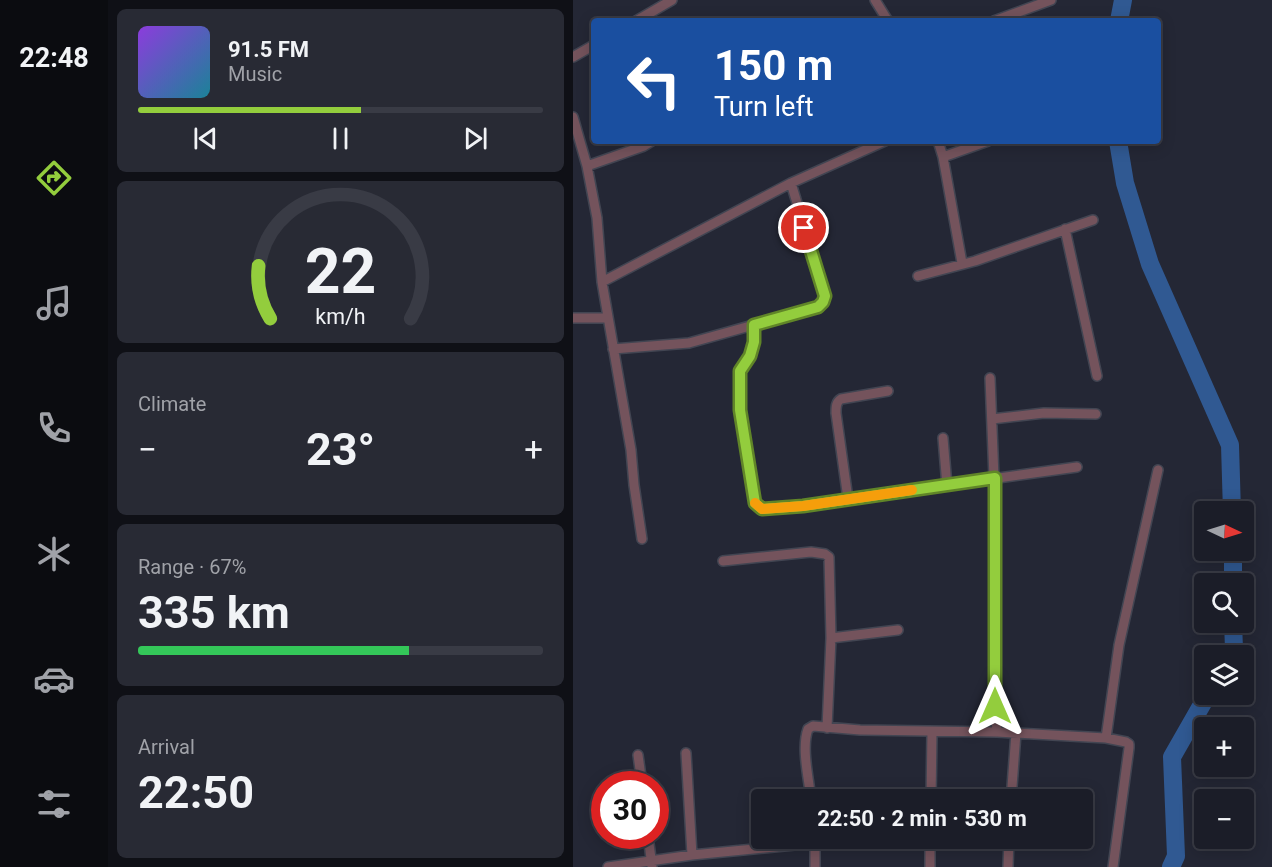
<!DOCTYPE html>
<html lang="en">
<head>
<meta charset="utf-8">
<style>
  :root { --surface:#1b1d28; --page:#282a34; --text:#f1f3f6; --muted:#a0a2a8; --line:#393b45; --accent:#93cd3d }
  body { margin:0; font-family:Roboto,sans-serif; background:var(--page); color:var(--text); height:100vh; display:flex; flex-direction:column; font-size:22px; white-space:nowrap }
  * { box-sizing:border-box; margin:0 }
  p { font-size:20px; color:var(--muted) }
  .icon { flex:none; width:33px; height:33px; fill:none; stroke:currentColor; stroke-width:2; stroke-linecap:round; stroke-linejoin:round }
  .map { position:relative; flex:1; overflow:hidden }
  .side { display:flex; flex-direction:column; gap:9px; padding:9px; background:#0f1016; width:465px }
  .side>* { flex:none }
  .top-card { position:absolute; left:18px; top:18px; width:570px; height:126px; border-radius:6px; box-shadow:0 3px 15px #0003,0 0 0 2px var(--line); background:#1a4fa0; color:#fff; overflow:hidden }
  .needle { width:39px; rotate:94deg }
  .controls { position:absolute; left:621px; top:501px; display:grid; gap:12px }
  .controls a { display:grid; place-items:center; width:60px; height:60px; border-radius:6px; background:var(--surface); box-shadow:0 3px 15px #0003,0 0 0 2px var(--line); font-size:30px }
  .speed { position:absolute; left:18px; top:771px; display:flex; gap:12px; font-size:30px; font-weight:700; text-align:center }
  .speed>* { display:grid; place-content:center; width:78px; height:78px; border-radius:50%; background:var(--surface); box-shadow:0 3px 15px #0003,0 0 0 2px var(--line); line-height:1 }
  .speed .limit { border:9px solid #d22; background:#fff; color:#111 }
  .pin { position:absolute; display:grid; place-items:center; width:51px; height:51px; color:#fff; margin:-26px; border:3px solid #fff; border-radius:50%; box-shadow:0 2px 6px #0007 }
  .me { position:absolute; width:66px; margin:-33px; rotate:0deg; stroke-linejoin:round; filter:drop-shadow(0 0 4px #0008) }
  .turn { display:flex; align-items:center; gap:21px; height:126px; padding:0 24px; font-size:27px }
  .turn .icon { width:78px; height:78px; stroke-width:2.5 }
  .turn b { display:block; font-size:42px; line-height:51px }
  .big { font-size:45px; font-weight:700; line-height:1.1 }
  .side .widget { flex:1; display:flex; flex-direction:column; justify-content:center; gap:9px; min-width:0; padding:0 21px; border-radius:9px; background:var(--page) }
  .side .dial { align-items:center; gap:0 }
  .dial svg { height:156px; overflow:visible; fill:none; stroke:var(--line); stroke-width:7; stroke-linecap:round; text-anchor:middle }
  .dial text { fill:var(--text); stroke:none }
  .song { display:flex; align-items:center; gap:18px }
  .cover { width:72px; height:72px; border-radius:9px; background:linear-gradient(135deg,hsl(270 70% 55%),hsl(190 70% 35%)) }
  .played { height:6px; border-radius:3px; background:linear-gradient(90deg,var(--accent) 55%,var(--line) 55%) }
  .keys { display:flex; justify-content:space-around; direction:ltr }
  .heat { display:flex; justify-content:space-between; align-items:center; font-size:33px; direction:ltr }
  .charge { height:9px; border-radius:4px; background:linear-gradient(90deg,#34c759 67%,var(--line) 0) }
  .trip { position:absolute; left:178px; top:789px; width:342px; height:60px; border-radius:6px; background:var(--surface); box-shadow:0 3px 15px #0003,0 0 0 2px var(--line); font-weight:700; line-height:60px; text-align:center }
  main { display:flex; flex:1; min-height:0 }
  .tab-bar { display:flex; flex-direction:column; width:108px; justify-content:space-around; align-items:center; background:#0b0c10; color:var(--muted) }
  .tab-bar .icon { width:42px; height:42px }
  .tab-bar .active { color:var(--accent) }
  .tab-bar b { font-size:27px; color:var(--text) }
  .map>svg:first-child { display:block }
  .lines { fill:none; stroke-linecap:round; stroke-linejoin:round }
  .river { stroke:#305992; stroke-width:18 }
  .minor-casing { stroke:#424552; stroke-width:12 }
  .minor { stroke:#74535c; stroke-width:9 }
  .route-casing { stroke:#608528; stroke-width:15 }
  .route { stroke:#93cd3d; stroke-width:10 }
  .slow { stroke:#f59e0b; stroke-width:10 }
</style>
</head>
<body>
<main>
<nav class="tab-bar">
<b>22:48</b>
<svg class="icon active" aria-label="directions" viewBox="0 0 24 24"><path d="M12 3l9 9-9 9-9-9zM9 14v-3h6M13 9l2 2-2 2"/></svg>
<svg class="icon" aria-label="music" viewBox="0 0 24 24"><path d="M9 18V5l10-2v13"/><circle cx="6" cy="18" r="3"/><circle cx="16" cy="16" r="3"/></svg>
<svg class="icon" aria-label="phone" viewBox="0 0 24 24"><path d="M5 4h4l2 5-3 2q2 4 5 5l2-3 5 2v4C11 20 4 13 5 4z"/></svg>
<svg class="icon" aria-label="climate" viewBox="0 0 24 24"><path d="M12 3v18M4 7l16 10M4 17L20 7"/></svg>
<svg class="icon" aria-label="car" viewBox="0 0 24 24"><path d="M5 17H2v-5l4-1 3-4h7l3 4 3 1v5h-3M9 17h6M6 11h13"/><circle cx="7" cy="17" r="2"/><circle cx="17" cy="17" r="2"/></svg>
<svg class="icon" aria-label="filters" viewBox="0 0 24 24"><path d="M4 7h16M4 17h16"/><circle cx="9" cy="7" r="2"/><circle cx="15" cy="17" r="2"/></svg>
</nav>
<section class="side">
<div class="widget">
<div class="song"><i class="cover"></i><div><b>91.5 FM</b><p>Music</p></div></div>
<div class="played"></div>
<div class="keys"><svg class="icon" aria-label="previous" viewBox="0 0 24 24"><path d="M18 5L8 12l10 7zM5 5v14"/></svg><svg class="icon" aria-label="pause" viewBox="0 0 24 24"><path d="M8 5v14M16 5v14"/></svg><svg class="icon" aria-label="next" viewBox="0 0 24 24"><path d="M6 5l10 7-10 7zM19 5v14"/></svg></div>
</div>
<div class="widget dial"><svg viewBox="0 0 100 80">
<path d="M14 69A42 42 0 1 1 86 69"/>
<path d="M14 69A42 42 0 0 1 8 42" stroke="#93cd3d"/>
<text x="50" y="56" font-size="32" font-weight="700">22</text>
<text x="50" y="72" font-size="11">km/h</text>
</svg></div>
<div class="widget"><p>Climate</p>
<div class="heat"><a>−</a><b class="big">23°</b><a>+</a></div>
</div>
<div class="widget"><p>Range · 67%</p><b class="big">335 km</b><div class="charge"></div></div>
<div class="widget"><p>Arrival</p><b class="big">22:50</b></div>
</section>
<div class="map">
<svg width="699" height="867" viewBox="0 0 699 867">
  <rect width="100%" height="100%" fill="#242735"/>
  <g class="lines">
    <!-- river -->
    <path class="river" d="M546,21l4,-21
      M545,141l7,42 25,81 80,181 2,67
      M660,550v34
      M657,656l4,-7 -1,-27
      M598,867l5,-11 -4,-99 36,-63"/>
    <!-- minor casing -->
    <g class="minor-casing">
      <path id="minor" d="M302,0l13,21
        M63,21l36,-21
        M421,21l57,-21
        M0,57l21,-12
        M0,117l14,49 10,52 5,64 29,168 3,35 8,54
        M365,141l5,16 19,106
        M370,157l45,-16
        M14,166l57,-20 8,-5
        M492,229l32,147
        M345,276l57,-15 118,-41
        M29,282l189,-99 94,-42
        M0,318h34
        M181,325v17l-4,14 -10,15v39l15,93 7,6 41,-3 45,-7 229,-32
        M40,349l76,-6 129,-36 6,-5 1,-6 -34,-113
        M417,378l4,100 1,228 2,26
        M419,419l52,-6 52,1
        M370,438l4,48
        M275,499l-12,-86c0,-6 0,-11 5,-14l47,-8
        M150,561l88,-9 14,2 4,3 2,81 -4,90
        M258,638l67,-8
        M533,738l13,-93 39,-175
        M113,753l6,102
        M65,755l4,29
        M238,800c-2,-21 -10,-52 -3,-71l5,-3 47,4 137,2 109,6 20,4 3,2v4l-16,119
        M358,800l1,-68
        M438,800l5,-67
        M75,836l4,30
        M242,839v28
        M35,867l84,-12 123,-12
        M357,867v-29
        M435,867l1,-29"/>
    </g>
    <!-- minor -->
    <use href="#minor" class="minor"/>
  </g>
  <g class="lines">
    <!-- route casing -->
    <g class="route-casing">
      <path id="route" d="M231,228l21,68 -2,6 -5,5 -64,18v17l-4,14 -10,15v39l15,93 7,6 41,-3 192,-28v228"/>
    </g>
    <!-- route -->
    <use href="#route" class="route"/>
    <!-- slow -->
    <path class="slow" d="M182,503l7,6 41,-3 109,-16"/>
  </g>
</svg>
<div class="controls">
<a><svg class="needle" viewBox="-14 -14 28 28"><path d="M0-13l5 13h-10z" fill="#e53935"/><path d="M0 13l5-13h-10z" fill="#a0a2a8"/></svg></a>
<a><svg class="icon" aria-label="search" viewBox="0 0 24 24"><circle cx="10" cy="10" r="6"/><path d="M15 15l6 6"/></svg></a>
<a><svg class="icon" aria-label="layers" viewBox="0 0 24 24"><path d="M12 4l9 5-9 5-9-5zM3 14l9 5 9-5"/></svg></a>
<a>+</a>
<a>−</a>
</div>
<div class="speed"><div class="limit">30</div></div>
<div class="pin" style="left:231px;top:228px;background:#d93025"><svg class="icon" aria-label="arrive" viewBox="0 0 24 24"><path d="M6 21V4h12l-3 4 3 4H6"/></svg></div>
<svg class="me" style="left:422px;top:706px" viewBox="-20 -20 40 40"><path d="M0-17L14 15 0 8-14 15z" fill="#93cd3d" stroke="#fff" stroke-width="4"/></svg>
<div class="trip">22:50 · 2 min · 530 m</div>
<div class="top-card">
<div class="turn"><svg class="icon" aria-label="left" viewBox="0 0 24 24"><path d="M17 20v-9H6M10 6l-5 5 5 5"/></svg><div><b>150 m</b>Turn left</div></div>
</div>
</div>
</main>
</body>
</html>
